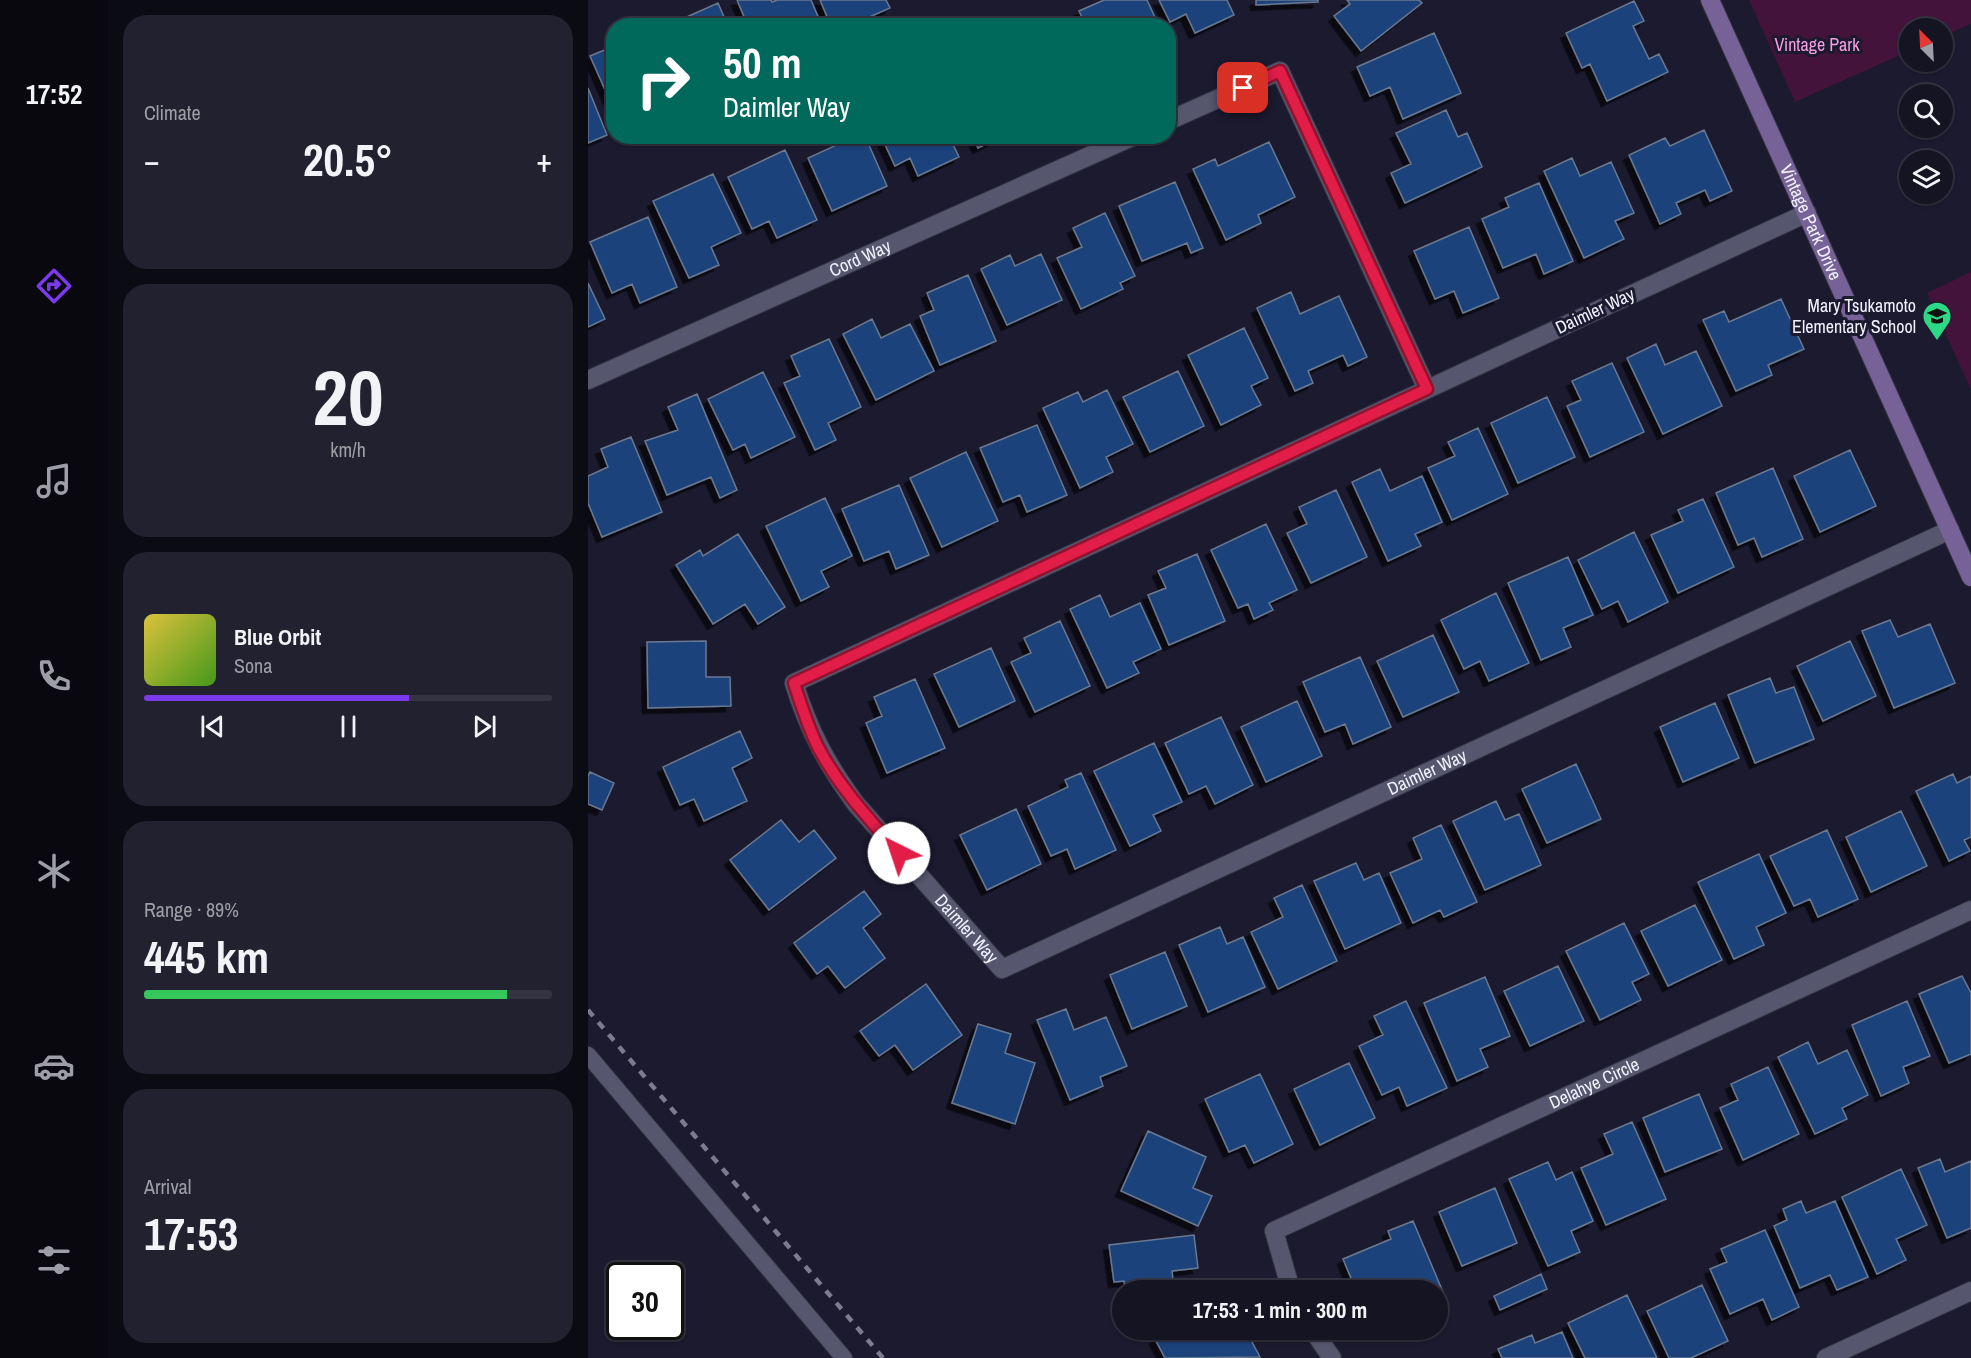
<!DOCTYPE html>
<html lang="en">
<head>
<meta charset="utf-8">
<style>
  :root { --surface:#141423; --page:#212130; --text:#f1f3f6; --muted:#9d9ea6; --line:#333341; --accent:#7c3aed }
  body { margin:0; font-family:"Archivo Narrow",sans-serif; background:var(--page); color:var(--text); height:100vh; display:flex; flex-direction:column; font-size:22px; white-space:nowrap }
  * { box-sizing:border-box; margin:0 }
  p { font-size:20px; color:var(--muted) }
  .icon { flex:none; width:33px; height:33px; fill:none; stroke:currentColor; stroke-width:2; stroke-linecap:round; stroke-linejoin:round }
  .map { position:relative; flex:1; overflow:hidden }
  .sheet { display:flex; flex-direction:column; gap:15px; padding:15px; background:#0b0b13; width:480px }
  .sheet>* { flex:none }
  .top-card { position:absolute; left:18px; top:18px; width:570px; height:126px; border-radius:24px; box-shadow:0 2px 4px #0004,0 0 0 2px var(--line); background:#00695c; color:#fff; overflow:hidden }
  .needle { width:39px; rotate:336deg }
  .buttons { position:absolute; left:1311px; top:18px; display:grid; gap:12px }
  .buttons a { display:grid; place-items:center; width:54px; height:54px; border-radius:50%; background:var(--surface); box-shadow:0 2px 4px #0004,0 0 0 2px var(--line); font-size:30px }
  .speed { position:absolute; left:18px; top:1262px; display:flex; gap:12px; font-size:30px; font-weight:700; text-align:center }
  .speed>* { display:grid; place-content:center; width:78px; height:78px; border-radius:50%; background:var(--surface); box-shadow:0 2px 4px #0004,0 0 0 2px var(--line); line-height:1 }
  .speed .limit { border:3px solid #111; border-radius:9px; background:#fff; color:#111 }
  .pin { position:absolute; display:grid; place-items:center; width:51px; height:51px; color:#fff; margin:-26px; border-radius:12px; box-shadow:0 3px 9px #0006 }
  .me { position:absolute; width:66px; margin:-33px; rotate:319deg; stroke-linejoin:round; filter:drop-shadow(0 0 4px #0008) }
  .turn { display:flex; align-items:center; gap:21px; height:126px; padding:0 18px; font-size:27px }
  .turn .icon { width:78px; height:78px; stroke-width:2.5 }
  .turn b { display:block; font-size:42px; line-height:51px }
  .big { font-size:45px; font-weight:700; line-height:1.1 }
  .sheet .card { flex:1; display:flex; flex-direction:column; justify-content:center; gap:9px; min-width:0; padding:0 21px; border-radius:24px; background:var(--page) }
  .sheet .dial { align-items:center; gap:0 }
  .dial b { font-size:78px; line-height:1 }
  .song { display:flex; align-items:center; gap:18px }
  .cover { width:72px; height:72px; border-radius:9px; background:linear-gradient(135deg,hsl(50 70% 55%),hsl(100 70% 35%)) }
  .played { height:6px; border-radius:3px; background:linear-gradient(90deg,var(--accent) 65%,var(--line) 65%) }
  .keys { display:flex; justify-content:space-around; direction:ltr }
  .heat { display:flex; justify-content:space-between; align-items:center; font-size:33px; direction:ltr }
  .charge { height:9px; border-radius:4px; background:linear-gradient(90deg,#34c759 89%,var(--line) 0) }
  .trip { position:absolute; left:524px; top:1280px; width:336px; height:60px; border-radius:30px; background:var(--surface); box-shadow:0 2px 4px #0004,0 0 0 2px var(--line); font-weight:700; line-height:60px; text-align:center }
  main { display:flex; flex:1; min-height:0 }
  .dock { display:flex; flex-direction:column; width:108px; justify-content:space-around; align-items:center; background:#08080e; color:var(--muted) }
  .dock .icon { width:42px; height:42px }
  .dock .current { color:var(--accent) }
  .dock b { font-size:27px; color:var(--text) }
  .map>svg:first-child { display:block }
  .green { fill:#44133b }
  .building { fill:#1b427c; stroke:#6a7990; stroke-width:1.5; filter:url(#shadow) }
  .lines { fill:none; stroke-linecap:round; stroke-linejoin:round }
  .lane-casing { stroke:#353445; stroke-width:18 }
  .street-casing { stroke:#353445; stroke-width:20 }
  .secondary-casing { stroke:#353445; stroke-width:20 }
  .lane { stroke:#56566f; stroke-width:16 }
  .street { stroke:#56566f; stroke-width:18 }
  .secondary { stroke:#776297; stroke-width:18 }
  .rail { stroke:#7c7c8d; stroke-width:4.5; stroke-dasharray:8 8; stroke-linecap:butt }
  .route-casing { stroke:#92132f; stroke-width:15 }
  .route { stroke:#e11d48; stroke-width:10 }
  .labels { text-anchor:middle; stroke-width:6; stroke-linejoin:round; paint-order:stroke }
  .park-label { font-size:18px; fill:#f89ee3; stroke:#1b1a2f }
  .street-label { font-size:18px; fill:#f2f2fe; stroke:#1b1a2f }
  .poi-label { font-size:18px; fill:#f2f2fe; stroke:#1b1a2f; text-anchor:end }
</style>
</head>
<body>
<main>
<nav class="dock">
<b>17:52</b>
<svg class="icon current" aria-label="directions" viewBox="0 0 24 24"><path d="M12 3l9 9-9 9-9-9zM9 14v-3h6M13 9l2 2-2 2"/></svg>
<svg class="icon" aria-label="music" viewBox="0 0 24 24"><path d="M9 18V5l10-2v13"/><circle cx="6" cy="18" r="3"/><circle cx="16" cy="16" r="3"/></svg>
<svg class="icon" aria-label="phone" viewBox="0 0 24 24"><path d="M5 4h4l2 5-3 2q2 4 5 5l2-3 5 2v4C11 20 4 13 5 4z"/></svg>
<svg class="icon" aria-label="climate" viewBox="0 0 24 24"><path d="M12 3v18M4 7l16 10M4 17L20 7"/></svg>
<svg class="icon" aria-label="car" viewBox="0 0 24 24"><path d="M5 17H2v-5l4-1 3-4h7l3 4 3 1v5h-3M9 17h6M6 11h13"/><circle cx="7" cy="17" r="2"/><circle cx="17" cy="17" r="2"/></svg>
<svg class="icon" aria-label="filters" viewBox="0 0 24 24"><path d="M4 7h16M4 17h16"/><circle cx="9" cy="7" r="2"/><circle cx="15" cy="17" r="2"/></svg>
</nav>
<section class="sheet">
<div class="card"><p>Climate</p>
<div class="heat"><a>−</a><b class="big">20.5°</b><a>+</a></div>
</div>
<div class="card dial"><b>20</b><p>km/h</p></div>
<div class="card">
<div class="song"><i class="cover"></i><div><b>Blue Orbit</b><p>Sona</p></div></div>
<div class="played"></div>
<div class="keys"><svg class="icon" aria-label="previous" viewBox="0 0 24 24"><path d="M18 5L8 12l10 7zM5 5v14"/></svg><svg class="icon" aria-label="pause" viewBox="0 0 24 24"><path d="M8 5v14M16 5v14"/></svg><svg class="icon" aria-label="next" viewBox="0 0 24 24"><path d="M6 5l10 7-10 7zM19 5v14"/></svg></div>
</div>
<div class="card"><p>Range · 89%</p><b class="big">445 km</b><div class="charge"></div></div>
<div class="card"><p>Arrival</p><b class="big">17:53</b></div>
</section>
<div class="map">
<svg width="1383" height="1358" viewBox="0 0 1383 1358">
  <defs>
    <filter id="shadow"><feDropShadow dx="-5.5" dy="5.5" stdDeviation="0" flood-color="#0009"/></filter>
  </defs>
  <rect width="100%" height="100%" fill="#1b1a2f"/>
  <!-- green -->
  <path class="green" d="M1161,0h222v24l-28,12 -1,-8h-32l-1,23 -114,51z
    M1383,272v118l-44,-97z"/>
  <!-- building -->
  <path class="building" d="M149,0h34l1,2 5,-2h34l11,26h-74z
    M232,0h66l4,8 -41,18h-18z
    M516,0h43l12,26h-73l-7,-15z
    M571,0h68l7,15 -39,18 -9,-19 -16,8z
    M668,0h62v2l-62,3z
    M759,0h72l3,3 -61,48 -27,-35 16,-12z
    M1046,1l10,20 -11,5 16,33 10,-5 9,18 -61,29 -17,-37 -8,4 -16,-35z
    M130,3l10,23h-46l-2,-6z
    M846,33l27,60 -58,26 -13,-32 -20,9 -13,-29z
    M26,46v64l-24,-54z
    M0,88l19,47 -19,8z
    M858,110l12,27 9,-4 15,34 -77,36 -14,-30 20,-9 -15,-31z
    M1116,130l28,61 -22,10 -5,-11 -29,13 5,11 -21,10 -31,-69 36,-17 5,8z
    M268,136h9l22,50 -55,25 -24,-53z
    M293,136h68l10,21 -41,19 -8,-18 -15,8z
    M385,136h29l-24,12z
    M681,142l26,55 -37,18 3,8 -35,17 -33,-71 22,-10 3,7z
    M197,150l32,70 -40,18 -8,-17 -17,8 -24,-52z
    M984,158l8,18 31,-14 23,51 -19,8 9,18 -40,19 -40,-87z
    M125,174l28,59 -30,14 8,18 -30,13 -36,-77z
    M587,182l28,66 -12,5 -4,-10 -45,18 -23,-55z
    M951,183l34,78 -29,13 -8,-20 -33,14 -21,-49 27,-12 -4,-9z
    M517,213l30,63 -15,7 3,6 -42,20 -24,-51 25,-11 -9,-19z
    M60,217l29,70 -37,16 -8,-19 -20,9 -22,-51z
    M881,227l30,71 -36,15 -9,-22 -19,8 -21,-48z
    M453,254l21,46 -55,25 -26,-56 29,-14 5,11z
    M380,275l28,66 -56,24 -20,-49 14,-6 -7,-17z
    M0,283l17,36 -17,8z
    M703,292l9,22 39,-18 28,61 -19,9 -5,-11 -35,16 5,12 -18,8 -38,-83z
    M1193,299l23,50 -36,16 4,10 -36,16 -33,-71 21,-9 5,11z
    M284,319l9,19 29,-14 24,47 -58,29 -33,-66z
    M656,328l24,50 -17,8 10,19 -40,20 -33,-70z
    M241,339l32,68 -33,16 8,17 -21,10 -31,-67 16,-7 -9,-20z
    M1068,344l9,21 31,-14 26,55 -59,28 -36,-76z
    M1024,363l32,69 -54,25 -23,-51 14,-6 -9,-19z
    M590,371l26,55 -54,26 -27,-55z
    M175,372l32,65 -44,21 -6,-14 -12,6 -25,-51z
    M519,390l26,54 -27,13 7,15 -33,16 -37,-80 35,-16 5,10z
    M109,394l40,96 -17,8 -9,-21 -44,18 -22,-54 33,-11 -10,-23z
    M959,397l28,60 -57,26 -27,-60z
    M449,425l30,70 -40,17 -7,-17 -17,7 -23,-54z
    M890,428l30,66 -56,26 -24,-52 27,-12 -7,-14z
    M43,437l31,75 -60,25 -14,-34v-27l20,-9 -7,-18z
    M1262,450l26,56 -56,26 -26,-56z
    M378,452l32,69 -56,26 -32,-69z
    M1185,468l30,71 -41,18 -8,-19 -16,7 -22,-52z
    M792,469l10,22 32,-15 20,46 -27,12 6,12 -33,15 -36,-79z
    M311,485l30,70 -33,14 -7,-18 -25,10 -22,-52z
    M748,490l31,67 -56,26 -24,-50 20,-9 -8,-17z
    M237,498l27,58 -31,15 8,16 -28,14 -35,-75z
    M1115,499l31,68 -56,26 -27,-58 32,-14 -5,-11z
    M678,524l31,66 -28,13 4,7 -19,9 -6,-15 -10,4 -27,-58z
    M1046,532l34,70 -40,20 -10,-21 -16,8 -24,-49z
    M150,534l47,73 -27,17 -13,-20 -32,20 -37,-59 24,-15 3,6z
    M609,554l28,67 -56,24 -21,-50 18,-7 -8,-17z
    M980,557l25,58 -30,13 8,19 -30,13 -33,-77z
    M908,593l33,70 -40,18 -9,-20 -16,8 -23,-49z
    M512,595l10,22 30,-14 21,46 -28,13 6,11 -32,15 -37,-79z
    M1302,620l8,17 32,-13 25,59 -61,25 -32,-77z
    M472,621l30,65 -55,26 -24,-50 20,-9 -7,-15z
    M845,635l26,57 -56,25 -26,-56z
    M118,641v36h24l1,29 -83,2 -1,-66z
    M1262,641l26,55 -53,25 -26,-55z
    M403,648l24,53 -56,26 -25,-53z
    M772,657l31,70 -38,17 -8,-20 -20,8 -22,-50z
    M1182,678l6,15 18,-6 20,52 -59,24 -27,-68z
    M327,679l30,69 -58,25 -21,-50 16,-7 -8,-19z
    M709,701l25,55 -56,26 -25,-55z
    M1127,703l24,55 -56,24 -23,-55z
    M633,717l32,68 -38,19 -9,-18 -17,8 -24,-51z
    M152,731l12,27 -20,10 15,33 -43,20 -10,-22 -14,6 -17,-38z
    M566,743l28,59 -29,13 8,16 -31,15 -36,-75z
    M988,764l25,55 -54,24 -25,-54z
    M2,772l24,11 -12,27 -14,-6v-28z
    M493,773l35,77 -41,19 -8,-20 -16,7 -23,-50 40,-19 -3,-7z
    M1365,774l4,9 14,-7v61l-7,3 6,11 -21,10 -33,-70z
    M908,801l9,19 14,-6 22,51 -56,25 -32,-69z
    M428,809l25,55 -54,26 -27,-55z
    M1313,811l26,55 -56,26 -25,-55z
    M193,820l18,22 15,-12 22,28 -67,52 -39,-50z
    M853,825l36,77 -33,15 -4,-7 -27,13 -23,-50 32,-14 -9,-21z
    M1239,830l31,69 -40,18 -8,-18 -16,7 -24,-50z
    M1171,854l27,59 -30,14 8,18 -30,14 -36,-77z
    M768,863l8,17 15,-7 22,50 -56,26 -31,-68z
    M714,885l35,76 -59,28 -27,-57 32,-15 -9,-19z
    M276,891l17,23 -18,14 22,30 -40,30 -17,-22 -11,8 -23,-31z
    M1107,905l27,55 -54,26 -27,-55z
    M1036,923l25,51 -17,8 9,18 -41,20 -34,-69z
    M632,927l7,17 16,-7 22,50 -57,25 -29,-67z
    M577,952l22,54 -55,23 -22,-54z
    M970,966l26,55 -54,25 -26,-55z
    M1374,976l9,17v61l-22,9 -30,-69z
    M897,977l25,59 -30,13 8,18 -31,14 -33,-78z
    M338,984l36,51 -49,35 -18,-25 -16,11 -19,-25z
    M818,1001l41,87 -40,18 -8,-19 -17,8 -23,-49 24,-11 -9,-19z
    M1319,1001l23,55 -27,11 6,16 -28,13 -29,-71z
    M478,1009l8,21 32,-13 21,49 -27,11 3,9 -33,14 -33,-80z
    M390,1024l33,10 -6,19 30,10 -20,61 -63,-21z
    M1220,1042l10,22 29,-14 21,45 -26,13 5,11 -32,15 -37,-77z
    M761,1063l26,55 -55,27 -26,-56z
    M1180,1067l31,67 -56,26 -23,-52 18,-8 -7,-16z
    M672,1074l33,70 -39,19 -9,-18 -16,7 -24,-53z
    M1111,1094l23,55 -57,23 -22,-54z
    M1044,1122l34,77 -60,26 -25,-57 32,-14 -9,-20z
    M560,1131l58,26 -13,31 19,8 -14,30 -77,-35z
    M1352,1159l5,13 26,-11v67l-24,10 -29,-70z
    M960,1162l8,18 16,-8 21,49 -22,10 9,21 -32,14 -39,-87z
    M1313,1169l26,56 -31,14 10,21 -29,14 -35,-77z
    M907,1188l22,55 -55,23 -23,-54z
    M1213,1201l5,12 29,-12 33,76 -31,13 -7,-15 -30,13 -26,-62 13,-6 -4,-11z
    M825,1221l30,71 -6,3v-5h-81l-13,-31 48,-20 -3,-8z
    M1177,1230l34,77 -27,13 -9,-21 -33,15 -20,-45 17,-7 -6,-13z
    M606,1235l4,33 -26,3 2,19h-49l-1,-9 -10,1 -5,-37z
    M953,1274l6,15 -47,21 -6,-14z
    M1114,1285l26,56 -37,17h-22l-22,-47z
    M1039,1295l30,63h-72l-17,-35z
    M586,1329h46l5,9 20,-9 15,28 -95,1 -10,-19z
    M974,1332l11,26h-71l-4,-9 34,-14 3,8z"/>
  <g class="lines">
    <!-- lane casing -->
    <g class="lane-casing">
      <path id="lane" d="M0,1055l256,303"/>
    </g>
    <!-- street casing -->
    <g class="street-casing">
      <g id="street">
        <path d="M580,121l112,-50 147,318"/>
        <path id="s1" d="M1219,213l-1013,470c15,48 32,80 62,121l146,165 948,-439"/>
        <path id="s2" d="M0,380l546,-244"/>
        <path id="s3" d="M703,1290l-17,-59 697,-321"/>
        <path d="M724,1329l20,29"/>
        <path d="M1238,1358l145,-67"/>
      </g>
    </g>
    <!-- secondary casing -->
    <g class="secondary-casing">
      <g id="secondary">
        <path id="s4" d="M1122,0l261,577"/>
      </g>
    </g>
    <!-- lane -->
    <use href="#lane" class="lane"/>
    <!-- street -->
    <use href="#street" class="street"/>
    <!-- secondary -->
    <use href="#secondary" class="secondary"/>
    <!-- rail -->
    <path class="rail" d="M0,1010l295,348"/>
  </g>
  <g class="lines">
    <!-- route casing -->
    <g class="route-casing">
      <path id="route" d="M311,853c-29,-33 -60,-66 -81,-106 -10,-20 -17,-42 -24,-64l633,-294 -147,-318 -37,17"/>
    </g>
    <!-- route -->
    <use href="#route" class="route"/>
  </g>
  <!-- icons -->
  <defs>
    <g id="school-pin" transform="scale(1.5)"><path d="M0 17L-7.5 6A9.5 9.5 0 1 1 7.5 6Z" fill="#2cd884" stroke="#1b1a2f"/><path d="M0-5L7-2L0 1L-7-2ZM-4 1L0 2.5L4 1V4Q0 6-4 4Z" fill="#111"/></g>
  </defs>
  <g fill-rule="evenodd">
    <use href="#school-pin" x="1349" y="316"/>
  </g>
  <g class="labels">
    <!-- park labels -->
    <g class="park-label">
      <text x="1229" y="51">Vintage Park</text>
    </g>
    <!-- street labels -->
    <g class="street-label">
      <text dy="6" stroke="none"><textPath href="#s4" startOffset="244">Vintage Park Drive</textPath></text>
      <text dy="6" stroke="none"><textPath href="#s2" startOffset="298">Cord Way</textPath></text>
      <text transform="translate(1007 311) rotate(-25)" y="6">Daimler Way</text>
      <text dy="6" stroke="none"><textPath href="#s1" startOffset="1942">Daimler Way</textPath></text>
      <text dy="6" stroke="none"><textPath href="#s1" startOffset="1420">Daimler Way</textPath></text>
      <text dy="6" stroke="none"><textPath href="#s3" startOffset="414">Delahye Circle</textPath></text>
    </g>
    <!-- poi labels -->
    <g class="poi-label">
      <text x="1328" y="312">Mary Tsukamoto<tspan x="1328" dy="21">Elementary School</tspan></text>
    </g>
  </g>
</svg>
<div class="buttons">
<a><svg class="needle" viewBox="-14 -14 28 28"><path d="M0-13l5 13h-10z" fill="#e53935"/><path d="M0 13l5-13h-10z" fill="#9d9ea6"/></svg></a>
<a><svg class="icon" aria-label="search" viewBox="0 0 24 24"><circle cx="10" cy="10" r="6"/><path d="M15 15l6 6"/></svg></a>
<a><svg class="icon" aria-label="layers" viewBox="0 0 24 24"><path d="M12 4l9 5-9 5-9-5zM3 14l9 5 9-5"/></svg></a>
</div>
<div class="speed"><div class="limit">30</div></div>
<div class="pin" style="left:655px;top:88px;background:#d93025"><svg class="icon" aria-label="arrive" viewBox="0 0 24 24"><path d="M6 21V4h12l-3 4 3 4H6"/></svg></div>
<svg class="me" style="left:311px;top:853px" viewBox="-20 -20 40 40"><circle r="19" fill="#fff"/><path d="M0-13L10 11 0 6-10 11z" fill="#e11d48"/></svg>
<div class="trip">17:53 · 1 min · 300 m</div>
<div class="top-card">
<div class="turn"><svg class="icon" aria-label="right" viewBox="0 0 24 24"><path d="M7 20v-9h11M14 6l5 5-5 5"/></svg><div><b>50 m</b>Daimler Way</div></div>
</div>
</div>
</main>
</body>
</html>
